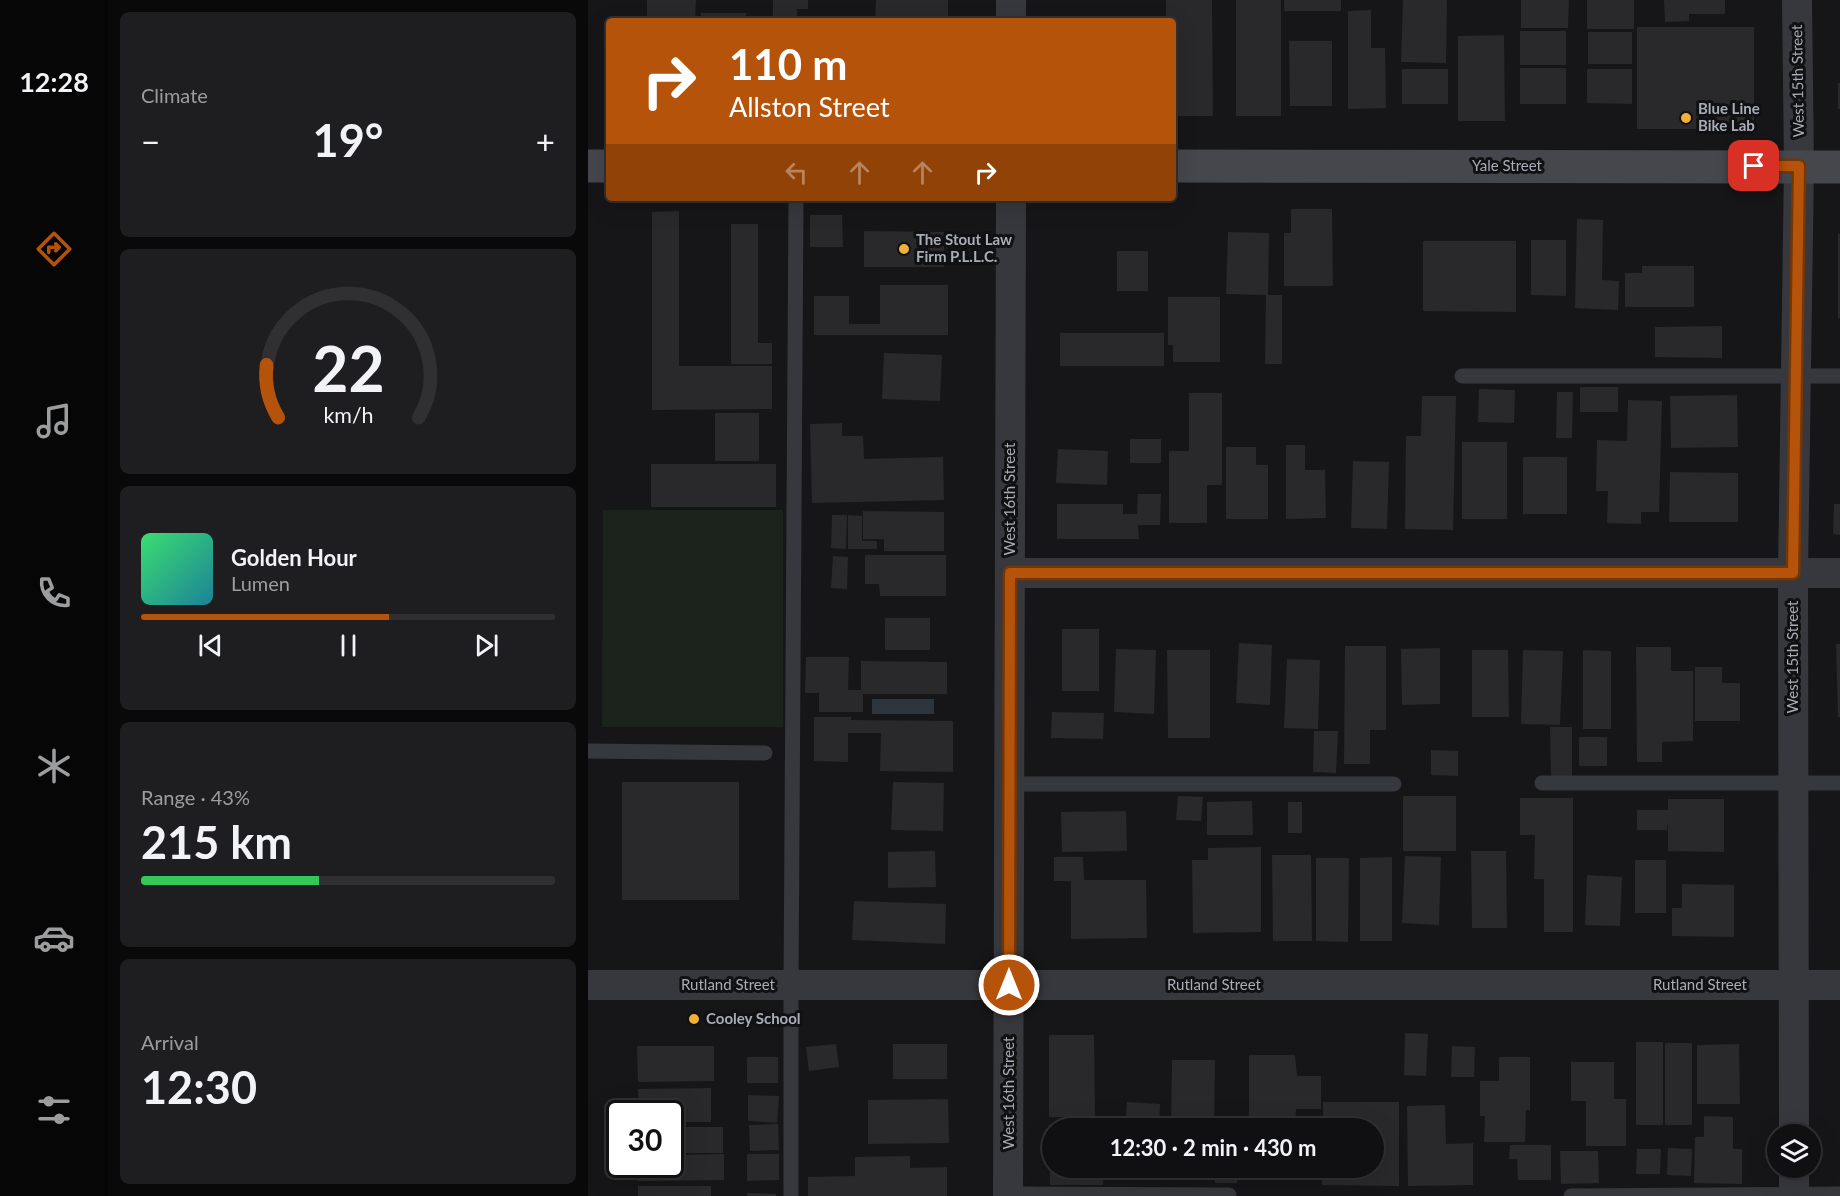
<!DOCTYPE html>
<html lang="en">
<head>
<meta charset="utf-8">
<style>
  :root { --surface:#101012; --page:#1e1e20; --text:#f1f3f6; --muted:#9c9d9f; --line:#303032; --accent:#b45309 }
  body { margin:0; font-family:Lato,sans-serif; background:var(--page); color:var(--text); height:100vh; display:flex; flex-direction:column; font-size:22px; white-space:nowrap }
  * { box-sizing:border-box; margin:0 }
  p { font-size:20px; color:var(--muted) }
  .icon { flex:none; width:33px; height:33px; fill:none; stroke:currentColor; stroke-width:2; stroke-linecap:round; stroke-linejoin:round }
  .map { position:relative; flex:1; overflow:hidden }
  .panel { display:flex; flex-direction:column; gap:12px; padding:12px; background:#09090a; width:480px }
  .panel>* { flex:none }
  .hud { position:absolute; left:18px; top:18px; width:570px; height:183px; border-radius:6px; box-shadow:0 6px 24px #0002,0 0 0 2px var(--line); background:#b45309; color:#fff; overflow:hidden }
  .fabs { position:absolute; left:1179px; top:1124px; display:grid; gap:12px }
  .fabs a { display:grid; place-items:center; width:54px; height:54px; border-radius:50%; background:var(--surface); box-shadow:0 6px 24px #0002,0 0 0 2px var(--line); font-size:30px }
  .speed { position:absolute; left:18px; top:1100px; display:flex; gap:12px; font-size:30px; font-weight:700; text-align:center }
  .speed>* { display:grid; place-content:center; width:78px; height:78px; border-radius:50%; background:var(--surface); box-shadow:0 6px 24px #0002,0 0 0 2px var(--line); line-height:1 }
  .speed .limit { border:3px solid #111; border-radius:9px; background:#fff; color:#111 }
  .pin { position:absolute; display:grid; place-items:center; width:51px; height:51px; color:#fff; margin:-26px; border-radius:12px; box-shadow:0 3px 9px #0006 }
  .me { position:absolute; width:66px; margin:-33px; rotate:0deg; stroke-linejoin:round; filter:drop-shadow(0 0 4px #0008) }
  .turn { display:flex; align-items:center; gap:21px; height:126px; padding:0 24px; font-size:27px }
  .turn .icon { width:78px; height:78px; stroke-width:2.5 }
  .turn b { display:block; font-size:42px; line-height:51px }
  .lanes { display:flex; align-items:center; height:57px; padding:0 24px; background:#0003; justify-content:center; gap:30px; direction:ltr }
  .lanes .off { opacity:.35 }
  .big { font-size:45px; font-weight:700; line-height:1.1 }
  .panel .tile { flex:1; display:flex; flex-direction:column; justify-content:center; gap:9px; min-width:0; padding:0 21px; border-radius:9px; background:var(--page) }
  .panel .dial { align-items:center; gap:0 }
  .dial svg { height:156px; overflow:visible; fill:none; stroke:var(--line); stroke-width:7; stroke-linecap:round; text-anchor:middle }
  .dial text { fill:var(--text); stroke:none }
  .song { display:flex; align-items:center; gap:18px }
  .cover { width:72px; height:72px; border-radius:9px; background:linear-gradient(135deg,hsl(140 70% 55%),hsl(190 70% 35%)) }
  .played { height:6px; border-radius:3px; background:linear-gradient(90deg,var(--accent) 60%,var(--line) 60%) }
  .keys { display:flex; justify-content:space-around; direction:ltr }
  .heat { display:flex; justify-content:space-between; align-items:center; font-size:33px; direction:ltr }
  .charge { height:9px; border-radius:4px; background:linear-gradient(90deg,#34c759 43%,var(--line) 0) }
  .trip { position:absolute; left:454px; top:1118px; width:342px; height:60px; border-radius:30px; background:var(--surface); box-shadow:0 6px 24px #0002,0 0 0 2px var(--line); font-weight:700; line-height:60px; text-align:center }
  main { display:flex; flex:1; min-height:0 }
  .dock { display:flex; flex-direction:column; width:108px; justify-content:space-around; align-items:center; background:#060607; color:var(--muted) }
  .dock .icon { width:42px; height:42px }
  .dock .current { color:var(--accent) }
  .dock b { font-size:27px; color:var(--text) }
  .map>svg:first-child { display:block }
  .green { fill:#1c231d }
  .water { fill:#2c353c }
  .building { fill:#29292c }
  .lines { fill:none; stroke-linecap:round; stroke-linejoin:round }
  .lane { stroke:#37383d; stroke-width:15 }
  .street { stroke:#37383d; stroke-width:30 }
  .secondary { stroke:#45474d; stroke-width:33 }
  .route-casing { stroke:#753606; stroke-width:15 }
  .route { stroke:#b45309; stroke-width:10 }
  .poi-dot { fill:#f2b134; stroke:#111113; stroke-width:2 }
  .labels { text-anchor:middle; stroke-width:6; stroke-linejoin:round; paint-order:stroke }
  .street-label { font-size:15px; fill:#a8adb8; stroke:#111113 }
  .poi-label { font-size:15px; font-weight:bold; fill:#a8adb8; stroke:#111113; text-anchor:start }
</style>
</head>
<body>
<main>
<nav class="dock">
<b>12:28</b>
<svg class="icon current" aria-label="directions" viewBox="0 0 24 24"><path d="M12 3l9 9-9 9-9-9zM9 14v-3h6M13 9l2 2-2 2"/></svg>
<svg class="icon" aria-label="music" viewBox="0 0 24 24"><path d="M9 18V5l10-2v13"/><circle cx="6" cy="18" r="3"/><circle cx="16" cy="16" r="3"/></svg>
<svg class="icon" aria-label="phone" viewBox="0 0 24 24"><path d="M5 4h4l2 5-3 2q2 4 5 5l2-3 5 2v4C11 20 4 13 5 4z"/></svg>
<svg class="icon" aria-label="climate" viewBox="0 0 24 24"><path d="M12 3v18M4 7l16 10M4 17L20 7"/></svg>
<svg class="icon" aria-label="car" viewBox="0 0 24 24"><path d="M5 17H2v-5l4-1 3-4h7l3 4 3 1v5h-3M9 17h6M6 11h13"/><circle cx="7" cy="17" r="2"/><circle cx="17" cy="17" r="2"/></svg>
<svg class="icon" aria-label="filters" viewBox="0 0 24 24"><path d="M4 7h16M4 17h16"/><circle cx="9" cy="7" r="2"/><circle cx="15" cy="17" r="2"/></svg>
</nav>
<section class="panel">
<div class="tile"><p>Climate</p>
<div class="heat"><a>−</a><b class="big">19°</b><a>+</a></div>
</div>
<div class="tile dial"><svg viewBox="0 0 100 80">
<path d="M14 69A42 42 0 1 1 86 69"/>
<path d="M14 69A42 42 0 0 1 8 42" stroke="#b45309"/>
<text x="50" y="56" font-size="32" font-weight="700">22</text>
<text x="50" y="72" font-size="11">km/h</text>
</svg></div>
<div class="tile">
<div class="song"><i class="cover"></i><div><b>Golden Hour</b><p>Lumen</p></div></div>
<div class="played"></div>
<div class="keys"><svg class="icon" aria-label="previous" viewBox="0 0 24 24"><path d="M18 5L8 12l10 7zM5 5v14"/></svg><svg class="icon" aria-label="pause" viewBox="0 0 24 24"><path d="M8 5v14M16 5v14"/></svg><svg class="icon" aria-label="next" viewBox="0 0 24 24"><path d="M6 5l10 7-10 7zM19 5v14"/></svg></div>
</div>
<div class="tile"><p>Range · 43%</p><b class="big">215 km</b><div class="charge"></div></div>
<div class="tile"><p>Arrival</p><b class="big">12:30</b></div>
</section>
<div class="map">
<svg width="1252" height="1196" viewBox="0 0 1252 1196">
  <rect width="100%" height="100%" fill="#161618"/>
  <!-- green -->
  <path class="green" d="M15,510h180v217h-181z"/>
  <!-- water -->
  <path class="water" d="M284,699h62v15h-62z"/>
  <!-- building -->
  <path class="building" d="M59,0h49l-1,21h-48z
    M185,0h35v9h-11v12h-24z
    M288,0h72v21h-73z
    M578,0h46l1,116h-40v-95h-7z
    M648,0h45v116h-45z
    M696,0h57v11h-57z
    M815,0h44l-1,63 -45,-1z
    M933,0h48l-1,28h-47z
    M999,0h47v29h-47z
    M1076,0h61v14h-36v7l-24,1z
    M783,10v38h14l1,60 -38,1v-98z
    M113,13h45v8h-45z
    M1049,27h117v102h-117z
    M932,31h46v34h-46z
    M1000,32h44v32h-44z
    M916,35l1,86h-47v-85z
    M701,41h43v65h-42z
    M932,68h46v36h-46z
    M814,69h46v35h-46z
    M999,69h45v35l-45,-1z
    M1250,83h2v26h-2z
    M703,209h41l1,77h-49v-53h7z
    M91,211v155h93v43l-120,1v-198z
    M222,215h32l1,32h-33z
    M989,219l26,1 -1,60 17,1 -1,29 -43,-2z
    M143,224h27v119h14v21h-41z
    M276,231l80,1v35h-80z
    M640,232l41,1 -1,62h14v69h-17l1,-69 -40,-1z
    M1250,234h2v84h-2z
    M943,240h35v56l-35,-1z
    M835,241h93v71l-93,-1z
    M529,251h31v40h-31z
    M1054,266h52v41h-69v-34h17z
    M292,285h68v50h-134v-39h35v28h31z
    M580,297h52v65h-47v-17h-5z
    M1134,326v32l-67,-1v-30z
    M472,333h104v33h-104z
    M296,353l58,2 -2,46 -58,-2z
    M992,387h38v25h-38z
    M891,389l36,1 -1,33 -36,-1z
    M969,392h16l-1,46h-16z
    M601,393h33v92h-15v38h-38v-72h20z
    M1149,395l1,52 -67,1 -1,-52z
    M834,396h34l-3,134 -48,-1 1,-93h15z
    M1040,400l34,1 -3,111h-18v12l-34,-1 1,-32h-12l1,-51 30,1z
    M127,413h44v48h-44z
    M254,423v13h21l1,23 79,-2 1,43 -132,3 -2,-79z
    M542,439h31v24h-31z
    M874,442h45v77h-45z
    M698,445h19v25h20l1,48 -40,1z
    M638,447h30v18h12v54h-42z
    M470,449l50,2 -1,34 -51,-2z
    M935,457h44v57h-44z
    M765,461l36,1 -2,67 -36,-1z
    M63,464h125v43h-125z
    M1082,472l68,1v49h-69z
    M550,494h23l-1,31h-22l1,14h-82v-35h66v10h14z
    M1246,504h6v31l-7,-1z
    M275,511l81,1v39h-60v-12h-21z
    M244,515h15l-1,34 -15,-1z
    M260,515l14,1v25h15v8h-29z
    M277,555h81v41h-66l-1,-12h-14z
    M245,556l15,1 -1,32 -16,-1z
    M297,618h45v32h-45z
    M474,629h37v62h-37z
    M651,643l33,2 -2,60 -34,-2z
    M1248,644h4v73h-2z
    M757,646h41v84h-16v34h-26z
    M1048,647h35v24h22v70l-31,1v20h-25z
    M852,648v56l-38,1 -1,-56z
    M528,649l40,1 -2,64 -40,-2z
    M579,650h43v88h-42z
    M884,650h36l1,67h-37z
    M935,650l40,1 -3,74 -39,-1z
    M995,650l28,1v78h-28z
    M218,657h43l-1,33h13v-29l86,1v32h-84v18h-44v-19h-14z
    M699,659l33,1 -2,69 -34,-1z
    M1107,667h27v16h18v38h-45z
    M464,712l52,1 -1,26 -52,-1z
    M226,717h37v3l102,1v51l-73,-1 1,-38h-33v29l-34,-1z
    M962,727h22v49h-21z
    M726,731h24l-2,42 -23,-1z
    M991,737h28v29h-28z
    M843,750l27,1v25l-27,-1z
    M34,782h117v118h-117z
    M305,782l51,1 -1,48 -52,-1z
    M590,796l25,1 -2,24 -25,-1z
    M815,796h53v55h-53z
    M932,798h53v134h-29v-53h-10l1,-44h-15z
    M1080,799h56v53l-56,-1v-30l-1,9h-30v-20h31z
    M664,801l1,34h-46v-33z
    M700,802h14v31h-14z
    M538,811l1,40 -65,1 -1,-40z
    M673,847v85l-68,1 -1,-73h16v-12z
    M347,851l1,36 -48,1v-36z
    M883,851h35l1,77h-35z
    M684,855h39l1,86h-39z
    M817,856l36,1 -2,68 -37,-2z
    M466,857h29l1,23h62l1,58 -76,1v-58h-17z
    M804,857v84h-32v-83z
    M728,858h33l-1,84 -32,-1z
    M1047,860h31v53h-31z
    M999,875l35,2 -2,49 -35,-1z
    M1094,884l52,1v52l-62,-1v-28h10z
    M266,901l92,3 -1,40 -93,-4z
    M817,1033l23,1 -2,42 -22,-1z
    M461,1035h45l1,82h-46z
    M1048,1042h27v83h-27z
    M1077,1043h27v82h-27z
    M248,1044l3,23 -30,4 -3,-24z
    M305,1044h54v35h-54z
    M1151,1044l1,60h-43v-59z
    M49,1046h77v35l-76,1z
    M864,1046l23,1 -1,30h-23z
    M661,1055h46l2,21h24v33h-25l-1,19h-46z
    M159,1057h31v26h-31z
    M911,1057h31v53h-4l-1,32h-41l1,-26h-5v-35h19z
    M584,1060h43l-1,68h-43z
    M983,1062h43v37h12v47h-40v-45h-15z
    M123,1088v34h-41v-9h-31l-1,-24z
    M160,1095l31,1 -2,27 -29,-2z
    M360,1099l1,44 -81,1v-44z
    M539,1102l33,2 -1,24h-34z
    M735,1102h76v84l-77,-1v-18h52v-39h-51z
    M857,1105l1,39 27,-1v42l-65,1 -1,-80z
    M1116,1116l29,1v32h9v35l-48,-1 1,-46h9z
    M190,1124l1,26 -29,1 -1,-26z
    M82,1127h53v26h-53z
    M922,1145h41v35h-33l-1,-21h-8z
    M1080,1148l24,1 -1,27 -24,-1z
    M1049,1149h24l-1,25h-24z
    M972,1151h38l1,32 -38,1z
    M136,1154v26l-86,1v-17h32v-9z
    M159,1154h32v26l-32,1z
    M322,1156v12l37,-1v29h-139v-19l47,-1v-19z
    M462,1164h3v3h50v18h-53z
    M583,1167h66v16h-22v-10l-44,-1z
    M696,1167h31v10h-31z
    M50,1186h73v10h-73z
    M159,1193l29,1v2h-29z"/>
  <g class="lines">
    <!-- lane -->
    <path class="lane" d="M874,376h378
      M0,751l177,2
      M954,783h298
      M422,784h384
      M420,1194l221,1
      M203,1196v-211l5,-787
      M983,1196l269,-2"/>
    <!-- street -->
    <path class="street" d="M423,0v21
      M422,573h830
      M0,985h1252
      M1206,1134l-1,-561 6,-407 -2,-166
      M1206,1167v29
      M420,1196l3,-998"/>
    <!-- secondary -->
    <path class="secondary" d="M0,166h21
      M585,166l667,1"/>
  </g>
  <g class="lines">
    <!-- route casing -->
    <g class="route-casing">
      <path id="route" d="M421,985l1,-412h783l6,-407h-45"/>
    </g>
    <!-- route -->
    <use href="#route" class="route"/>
  </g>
  <!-- markers -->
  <g class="poi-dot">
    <circle cx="1098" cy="118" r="6"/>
    <circle cx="316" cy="249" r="6"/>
    <circle cx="106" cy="1019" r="6"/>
  </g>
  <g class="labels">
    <!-- street labels -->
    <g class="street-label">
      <text transform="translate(1210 81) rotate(-91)" y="5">West 15th Street</text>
      <text x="919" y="171">Yale Street</text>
      <text transform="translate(422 499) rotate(-90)" y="5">West 16th Street</text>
      <text transform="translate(1205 657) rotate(-90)" y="5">West 15th Street</text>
      <text x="140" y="990">Rutland Street</text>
      <text x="626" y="990">Rutland Street</text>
      <text x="1112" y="990">Rutland Street</text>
      <text transform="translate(421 1093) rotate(-90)" y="5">West 16th Street</text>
    </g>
    <!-- poi labels -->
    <g class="poi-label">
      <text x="1110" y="114">Blue Line<tspan x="1110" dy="17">Bike Lab</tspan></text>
      <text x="328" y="245">The Stout Law<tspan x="328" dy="17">Firm P.L.L.C.</tspan></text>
      <text x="118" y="1024">Cooley School</text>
    </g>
  </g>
</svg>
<div class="fabs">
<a><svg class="icon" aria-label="layers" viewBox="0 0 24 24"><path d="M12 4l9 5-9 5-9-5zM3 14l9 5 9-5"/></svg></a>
</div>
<div class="speed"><div class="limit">30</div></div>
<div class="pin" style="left:1166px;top:166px;background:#d93025"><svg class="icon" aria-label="arrive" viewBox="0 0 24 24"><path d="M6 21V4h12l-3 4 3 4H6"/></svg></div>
<svg class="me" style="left:421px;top:985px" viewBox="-20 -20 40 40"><circle r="17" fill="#b45309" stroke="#fff" stroke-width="3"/><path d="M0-11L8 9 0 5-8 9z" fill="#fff"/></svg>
<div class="trip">12:30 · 2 min · 430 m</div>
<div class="hud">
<div class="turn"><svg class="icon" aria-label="right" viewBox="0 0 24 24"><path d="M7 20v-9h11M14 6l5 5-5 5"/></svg><div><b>110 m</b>Allston Street</div></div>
<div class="lanes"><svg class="icon off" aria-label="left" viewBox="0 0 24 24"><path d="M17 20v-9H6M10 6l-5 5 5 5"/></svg><svg class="icon off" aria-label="ahead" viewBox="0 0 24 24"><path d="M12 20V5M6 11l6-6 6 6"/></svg><svg class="icon off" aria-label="ahead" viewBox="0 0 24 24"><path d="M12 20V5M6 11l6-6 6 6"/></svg><svg class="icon" aria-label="right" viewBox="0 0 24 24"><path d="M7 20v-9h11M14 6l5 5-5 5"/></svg></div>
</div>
</div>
</main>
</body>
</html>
